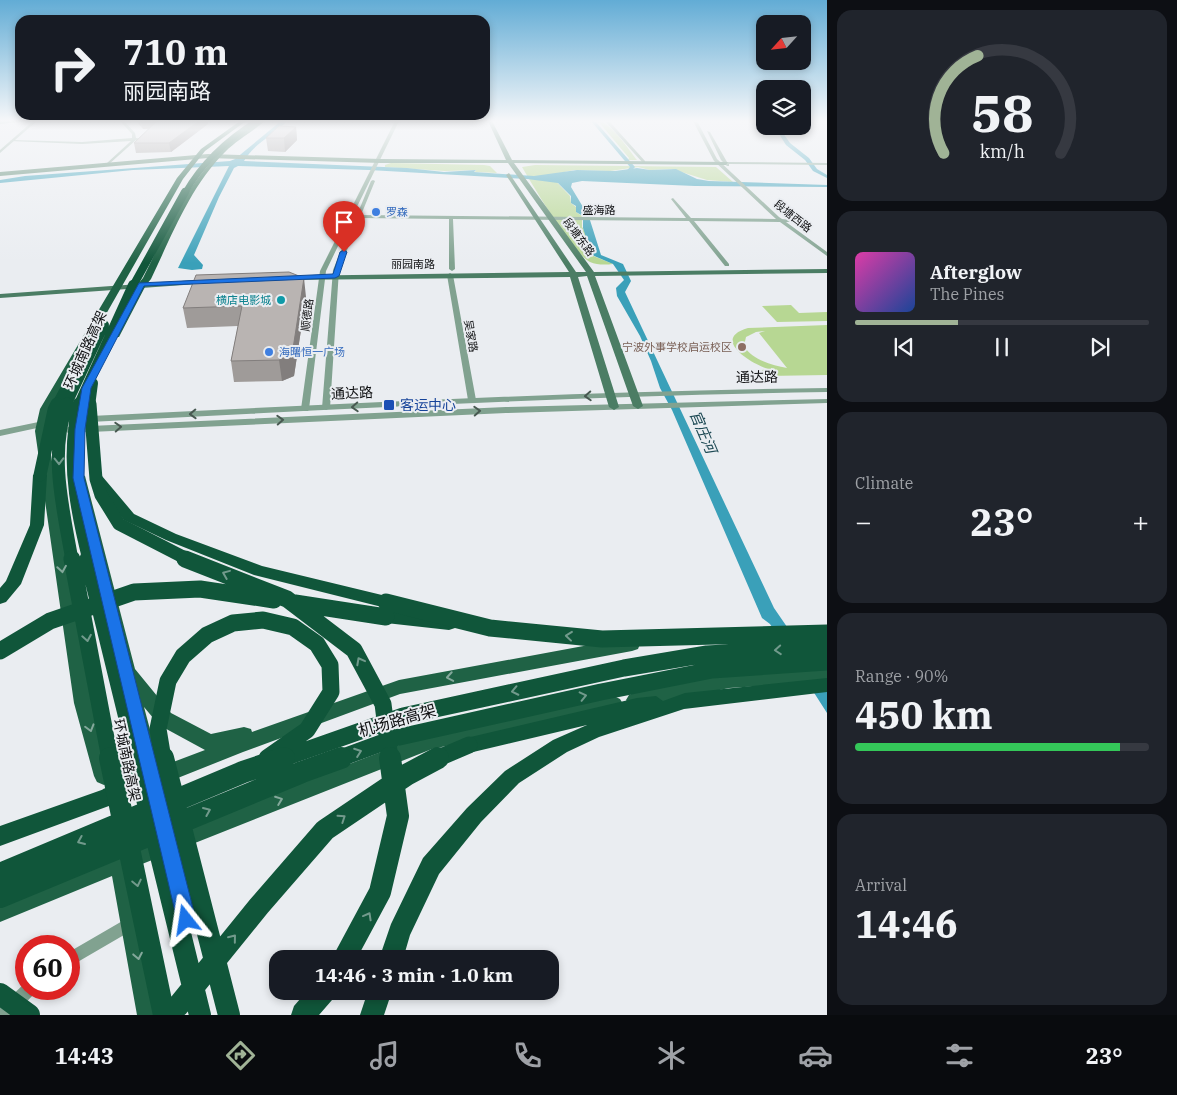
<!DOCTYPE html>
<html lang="en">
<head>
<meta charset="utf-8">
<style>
  :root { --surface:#171b24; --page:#20242c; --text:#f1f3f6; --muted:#9ea1a6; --line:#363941; --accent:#a0b396 }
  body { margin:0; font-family:"IBM Plex Serif","Noto Sans SC",serif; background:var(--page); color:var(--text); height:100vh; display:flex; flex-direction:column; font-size:19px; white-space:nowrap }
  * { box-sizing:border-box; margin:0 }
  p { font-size:16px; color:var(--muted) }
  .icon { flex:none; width:28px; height:28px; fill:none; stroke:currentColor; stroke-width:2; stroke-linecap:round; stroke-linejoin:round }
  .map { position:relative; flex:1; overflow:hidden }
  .drawer { display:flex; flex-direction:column; gap:10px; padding:10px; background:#0d0f14; width:350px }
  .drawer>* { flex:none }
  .top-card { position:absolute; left:15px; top:15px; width:475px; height:105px; border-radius:15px; box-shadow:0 2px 8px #0003; background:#171b24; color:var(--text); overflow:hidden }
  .needle { width:32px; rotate:243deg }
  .fabs { position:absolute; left:756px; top:15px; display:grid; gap:10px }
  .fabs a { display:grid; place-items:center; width:55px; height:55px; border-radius:10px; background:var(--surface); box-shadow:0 2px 8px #0003; font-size:25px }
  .speed { position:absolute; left:15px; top:935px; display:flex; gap:10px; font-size:25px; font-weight:700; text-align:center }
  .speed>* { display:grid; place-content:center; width:65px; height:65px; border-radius:50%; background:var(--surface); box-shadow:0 2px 8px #0003; line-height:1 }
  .speed .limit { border:8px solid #d22; background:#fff; color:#111 }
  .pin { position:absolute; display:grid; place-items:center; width:42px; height:42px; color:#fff; margin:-51px -21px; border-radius:50% 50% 50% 0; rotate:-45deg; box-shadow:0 0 5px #0007 }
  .pin .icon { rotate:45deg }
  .me { position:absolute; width:55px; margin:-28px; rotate:345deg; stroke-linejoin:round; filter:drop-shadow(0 0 4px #0008) }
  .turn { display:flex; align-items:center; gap:18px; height:105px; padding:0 25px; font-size:22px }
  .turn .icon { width:65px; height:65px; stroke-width:2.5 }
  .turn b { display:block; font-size:35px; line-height:42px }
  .big { font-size:38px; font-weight:700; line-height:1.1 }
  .drawer .card { flex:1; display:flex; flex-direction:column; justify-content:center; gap:8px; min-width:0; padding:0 18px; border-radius:15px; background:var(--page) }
  .drawer .dial { align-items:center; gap:0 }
  .dial svg { height:130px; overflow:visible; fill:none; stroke:var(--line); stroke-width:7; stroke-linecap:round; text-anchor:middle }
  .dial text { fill:var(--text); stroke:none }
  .song { display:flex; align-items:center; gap:15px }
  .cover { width:60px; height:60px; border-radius:8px; background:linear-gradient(135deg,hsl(320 70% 55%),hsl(220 70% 35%)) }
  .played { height:5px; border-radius:2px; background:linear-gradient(90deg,var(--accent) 35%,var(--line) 35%) }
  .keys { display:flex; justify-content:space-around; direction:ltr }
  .heat { display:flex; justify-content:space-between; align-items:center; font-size:28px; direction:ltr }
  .charge { height:8px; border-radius:4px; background:linear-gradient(90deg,#34c759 90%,var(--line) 0) }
  .trip { position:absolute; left:269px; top:950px; width:290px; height:50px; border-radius:15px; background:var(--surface); box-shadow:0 2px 8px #0003; font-weight:700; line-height:50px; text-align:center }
  .menu { display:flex; height:80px; justify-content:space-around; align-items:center; background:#090b0e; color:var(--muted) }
  .menu .icon { width:35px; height:35px }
  .menu .selected { color:var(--accent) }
  .menu b { font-size:22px; color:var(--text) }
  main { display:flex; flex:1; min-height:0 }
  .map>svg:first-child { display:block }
  .green { fill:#b7d793; fill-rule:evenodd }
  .water { fill:#3aa0b9 }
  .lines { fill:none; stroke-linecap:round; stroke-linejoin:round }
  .canal { fill:#3aa0b9; fill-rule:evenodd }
  .minor { fill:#81a290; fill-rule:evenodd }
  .tertiary { fill:#81a290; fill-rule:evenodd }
  .secondary { fill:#4b7d64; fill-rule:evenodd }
  .primary { fill:#1f6245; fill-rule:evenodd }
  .trunk { fill:#10563a; fill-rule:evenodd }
  .trunk-bridge-far5 { stroke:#10563a; stroke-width:6 }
  .trunk-bridge-far4 { stroke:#10563a; stroke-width:8 }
  .trunk-bridge-far3 { stroke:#10563a; stroke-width:10 }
  .trunk-bridge-far2 { stroke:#10563a; stroke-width:13 }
  .trunk-bridge-far1 { stroke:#10563a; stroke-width:17 }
  .trunk-bridge { stroke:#10563a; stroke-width:22 }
  .wall { fill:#9f9b99 }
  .shaded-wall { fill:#827e7d }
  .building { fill:#b9b4b2; stroke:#827e7d }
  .oneway { stroke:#485951 }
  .oneway2 { stroke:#729a8c }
  .oneway3 { stroke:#84a89b }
  .route { fill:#1a73e8; stroke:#114b97 }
  .shop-dot { fill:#3f7fe0; stroke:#eaedf1; stroke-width:2 }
  .culture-dot { fill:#0f9aa8; stroke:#eaedf1; stroke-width:2 }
  .education-dot { fill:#8d6e63; stroke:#eaedf1; stroke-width:2 }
  .transit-dot { fill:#1a4fb4; stroke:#eaedf1; stroke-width:2 }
  .labels { text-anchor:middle; stroke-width:4; stroke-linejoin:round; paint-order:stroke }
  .far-street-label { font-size:11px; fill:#0f1012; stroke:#eaedf1 }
  .far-shop-label { font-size:11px; fill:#366cbe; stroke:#eaedf1; text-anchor:start }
  .far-culture-label { font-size:11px; fill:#0d838f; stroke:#eaedf1; text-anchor:end }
  .far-education-label { font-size:11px; fill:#785e54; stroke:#eaedf1; text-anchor:end }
  .street-label { font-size:14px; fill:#0f1012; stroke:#eaedf1 }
  .transit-label { font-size:14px; fill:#164399; stroke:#eaedf1; text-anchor:start }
  .water-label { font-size:15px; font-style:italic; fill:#1d4954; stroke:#eaedf1 }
  .near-street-label { font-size:16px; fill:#0f1012; stroke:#eaedf1 }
</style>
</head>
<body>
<main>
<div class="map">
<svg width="827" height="1015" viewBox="0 0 827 1015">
  <rect width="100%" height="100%" fill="#eaedf1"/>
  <!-- green -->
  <path class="green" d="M598,121c12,0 31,29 39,39h-9l1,-2z
    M391,163l93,2 6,1 7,7 -19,-1h-3l1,-2 -31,1 -60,-4v-2z
    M535,165l181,2 17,15 -26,-2 -35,-11 -22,1 -12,-3 -28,4 -36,-1 -24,5 20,21 1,7 5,4v5l6,4v11l4,6 5,22 22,9c-8,1 -16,1 -23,-2 -17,-9 -57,-76 -68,-95z
    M791,305l8,8 28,-1v9l-50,1 -15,-16z
    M827,325v50l-60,1 -5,-6 6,-1c-16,-5 -58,-30 -20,-41zM765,331l-6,2 28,35c-15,-3 -35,-8 -43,-22l2,-9 10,-5z"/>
  <!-- water -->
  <path class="water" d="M281,121h6c-14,15 -33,22 -43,40l163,7 37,4 32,-2 -2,2 60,4 43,-6 38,1 22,-3 13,2 26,-1 21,10 12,2 118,4v2l-132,-1 -113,-5 -10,2 -1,4 18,30 12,38 22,9 8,17 -6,11 149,316 53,77v28l-57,-89 -8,-6 -90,-208 -12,-22 -9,-27 -11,-25 -23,-40 -1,-8 8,-8 -11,-16 -21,-9 -9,-27v-12l-7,-4v-6l-5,-3v-7l-13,-13 -31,-4 -158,-9 -131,-4 -4,2 -15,29 -25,58 9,10 -1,4 -10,1 -14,-2 51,-102 -96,4 -133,13v-3l25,-4 205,-15 5,-2z"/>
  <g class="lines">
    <!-- canal -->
    <path class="canal" d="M591,121h4l40,46 -10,11 -4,-1 9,-10z
      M774,126h4l12,17 19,15 8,11 10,6v3l-14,-7 -8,-11 -19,-15z"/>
    <!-- minor -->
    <path class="minor" d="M120,121h4l11,12 1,5 6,1 -6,1 -28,25 -1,-2 24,-22 -49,3 -72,-3 2,-1 70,2 50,-4v-4z
      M395,121h4l-46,94h4l14,-34 2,-1 2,1 -14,34 325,3 -15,-19 2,-1 18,20 85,1 -62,-58 -21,-40h4l20,38 62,58 3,2 8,1v2h-4l41,30v4l-47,-34 -86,-1 35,43v2h-4l-36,-45 -236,-2 2,50 -3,2 -3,-2v-50l-89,-1 -21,52 -9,138 -4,2 -4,-2 11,-138 22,-53h-3l-26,54 -17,138 -1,2h-6l-1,-2 19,-138z
      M605,121h4l36,40v2h-2z
      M707,131l3,1 17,30 100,1v2l-98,-1v2h-2l-6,-6z
      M450,273l3,2 23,125 -4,2 -4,-2 -21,-125z
      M131,916l5,2 2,5 -2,5 -67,39v-15z
      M26,982v7h11l-3,5 -20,21h-14v-8z"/>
    <!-- tertiary -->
    <path class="tertiary" d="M33,121h4l-37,32v-3z
      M827,388v4c-253,4 -505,18 -757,31l-4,-3 4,-3c252,-12 504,-26 757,-29z
      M827,399v4l-321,10 -438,20 -4,-3 4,-3 438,-20z
      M48,420l3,1 1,2 -1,2 -51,11v-6z"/>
    <!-- secondary -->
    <path class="secondary" d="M488,121h4l20,39 216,2 -2,3 -212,-2 80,109 233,-3v4l-232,3 48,130 -5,3 -5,-3 -46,-130 -9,1 41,130 -5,3 -5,-3 -39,-130 -286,3 -4,-2 4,-2 285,-4 -63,-97 3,-2 67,99h10l-78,-109h-127l-173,-5 -208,18v-4l208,-18 173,5 125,1z
      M209,279h3v4l-212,15v-4z"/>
    <!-- primary -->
    <path class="primary" d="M0,121h27l-27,3z
      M240,121h6l-41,30 -22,28 -131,230 -5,22 45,272 22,73 -3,6 -7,3 -7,-3 -3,-6 -20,-73 -39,-272 5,-22 137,-231 24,-29z
      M259,121h6c-13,11 -28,19 -40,31 -35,35 -53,83 -74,127l-5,6 -26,50 -1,2h-8l-1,-2 28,-51 5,-6c31,-63 54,-118 116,-157z
      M78,472l7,4 50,193 36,44 40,21 33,-7 7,2 1,3 147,-52 233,-43 6,2 2,5 -2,5 -6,2 -232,43 -157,58 -133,53 -7,-2 -3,-7 3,-7 40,-15 -72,-298zM144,707l15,18 46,25 -45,17z
      M827,668v14l-98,6 -94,20 -6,-3 -3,-5 3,-5 6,-3 94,-18z
      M614,696l6,3 3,5 -3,5 -188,40 -300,119 29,147h-24l-25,-139 -112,46v-22l108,-44 -2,-15 3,-7 7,-3 7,3 5,14 303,-115z"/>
    <!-- trunk -->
    <path class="trunk" d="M40,471l7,4 -3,50 -23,59 -15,18 -6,2v-16l6,-7 24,-56 3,-50z
      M97,475l5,1 32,38 42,20 86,32 124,30 6,2 2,4 -2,4 -6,2 -132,-33 -88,-35 -42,-20 -34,-41z
      M386,611l63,7 6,2 2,4 -2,4 -6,2 -63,-7 -6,-2 -2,-4 2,-4z
      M827,678v14l-143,17 -85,28 -32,15 -48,31 -38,39 -42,52 -29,61 -7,24h-24l12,-35 32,-66 44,-50 38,-37 48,-31 34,-15 -118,28 -7,-2 -2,-6 2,-6 175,-41 19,-2 7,5 22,-8z
      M110,787l7,2 3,7 -3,7 -117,43v-20z
      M307,991h28l-3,9 -13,15h-28l3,-9z
      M368,991h24l-8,24h-24z"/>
    <!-- trunk-bridge-far5 -->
    <path class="trunk-bridge-far5" d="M185,193c17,-30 43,-54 72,-72"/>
    <!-- trunk-bridge-far4 -->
    <path class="trunk-bridge-far4" d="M133,286l52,-94"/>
    <!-- trunk-bridge-far3 -->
    <path class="trunk-bridge-far3" d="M56,406l8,-15
      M66,406l38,-81
      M78,406l55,-121
      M90,406l3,-23"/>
    <!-- trunk-bridge-far2 -->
    <path class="trunk-bridge-far2" d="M67,404c-18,51 -4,104 5,156
      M79,404c-3,7 -3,15 -4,23 -6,45 3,89 14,133
      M90,404l6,75 5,16 18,29 70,36
      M40,475l14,-65 3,-6"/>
    <!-- trunk-bridge-far1 -->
    <path class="trunk-bridge-far1" d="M72,559l38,200
      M88,559l49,200
      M185,559l102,40 67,51 29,54 7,55
      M386,602l104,26 112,11 225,-6
      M295,603l91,14
      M0,651l50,-30 84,-29 66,-3 74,11
      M163,759l-5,-30 10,-48 15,-25 24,-21 26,-12 30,-3 30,7 24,17 13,21 1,27 -24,38 -40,28
      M281,759l122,-43 221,-48 83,-14 120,-7
      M338,759l57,-21 206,-46 111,-22 115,-8
      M436,759l33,-14"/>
    <!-- trunk-bridge -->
    <path class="trunk-bridge" d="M110,758l54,257
      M137,758l63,257
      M163,758l66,257
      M0,874l243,-102 41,-14
      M0,897l302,-125 39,-14
      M344,959l36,-67 18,-76 -8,-58
      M0,994l29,21
      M168,1015l10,-9 81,-100 66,-76 83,-56 30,-16"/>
  </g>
  <!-- wall -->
  <path class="wall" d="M136,121h71l1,3 -37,28 -35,1 -2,-10 15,-15 -6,1z
    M296,127l1,13 -12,12 -17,-1 -2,-13z
    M306,297l-12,79 -12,5 -48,1 -3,-21 7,-35 -51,2 -4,-20z"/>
  <!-- shaded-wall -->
  <path class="shaded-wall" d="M141,121h19l1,7 -18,1z
    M198,121h9l1,3 -37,28 -2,-9z
    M296,127l1,13 -12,12 -1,-14z
    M304,278l2,19 -12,79 -12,5 -3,-21z"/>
  <!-- building -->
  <path class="building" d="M157,121h42l-30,22h-35z
    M279,126l17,1 -12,11h-18z
    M289,272l15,6 -12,77 -13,5 -48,1 11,-55 -59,2 13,-33z"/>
  <!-- one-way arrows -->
  <defs><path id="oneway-chevron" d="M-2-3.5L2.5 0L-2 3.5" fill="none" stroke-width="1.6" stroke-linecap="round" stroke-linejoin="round" transform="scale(1.25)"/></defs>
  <g class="oneway">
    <use href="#oneway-chevron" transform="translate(588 396) rotate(177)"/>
    <use href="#oneway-chevron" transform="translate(355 407) rotate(177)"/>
    <use href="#oneway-chevron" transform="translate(477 411) rotate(-3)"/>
    <use href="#oneway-chevron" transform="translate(193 414) rotate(178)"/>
    <use href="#oneway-chevron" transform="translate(280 420) rotate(-3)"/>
    <use href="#oneway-chevron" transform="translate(118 427) rotate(-3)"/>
  </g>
  <g class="oneway2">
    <use href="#oneway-chevron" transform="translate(59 461) rotate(89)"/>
    <use href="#oneway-chevron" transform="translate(226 574) rotate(-158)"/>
    <use href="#oneway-chevron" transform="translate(569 636) rotate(-174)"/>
    <use href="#oneway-chevron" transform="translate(87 638) rotate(80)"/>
    <use href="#oneway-chevron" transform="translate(778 650) rotate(176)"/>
    <use href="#oneway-chevron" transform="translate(360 661) rotate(-118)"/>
    <use href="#oneway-chevron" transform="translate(515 691) rotate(168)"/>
    <use href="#oneway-chevron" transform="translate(583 696) rotate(-13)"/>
    <use href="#oneway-chevron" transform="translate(358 752) rotate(-20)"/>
    <use href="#oneway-chevron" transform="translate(207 811) rotate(-23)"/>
    <use href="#oneway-chevron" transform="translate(342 818) rotate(-34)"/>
    <use href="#oneway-chevron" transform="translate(81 841) rotate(157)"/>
    <use href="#oneway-chevron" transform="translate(137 883) rotate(78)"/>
    <use href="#oneway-chevron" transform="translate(368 916) rotate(-61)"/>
    <use href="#oneway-chevron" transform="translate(233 938) rotate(-51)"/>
  </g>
  <g class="oneway3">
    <use href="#oneway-chevron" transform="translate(62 569) rotate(81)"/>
    <use href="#oneway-chevron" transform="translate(450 677) rotate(170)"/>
    <use href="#oneway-chevron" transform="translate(90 728) rotate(74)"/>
    <use href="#oneway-chevron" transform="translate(279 800) rotate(-21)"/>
    <use href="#oneway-chevron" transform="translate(138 956) rotate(79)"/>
  </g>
  <!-- sky -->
  <linearGradient id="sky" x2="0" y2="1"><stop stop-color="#62acd5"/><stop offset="0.46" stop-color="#f6f7f9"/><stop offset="1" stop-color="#f6f7f9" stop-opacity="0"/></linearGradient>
  <rect width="827" height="263" fill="url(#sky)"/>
  <!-- route -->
  <path class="route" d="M344,250l3,2 -8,24 -4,2 -191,8 -53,102 -6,41 -1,49 112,442 -3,6 -7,3 -6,-3 -3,-6 -104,-442 2,-49 7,-41 57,-105 194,-9 7,-22z"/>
  <!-- markers -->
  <g class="shop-dot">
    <circle cx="376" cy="212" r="5"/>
    <circle cx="269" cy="352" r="5"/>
  </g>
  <circle class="culture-dot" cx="281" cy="300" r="5"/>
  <circle class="education-dot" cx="742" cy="347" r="5"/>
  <rect class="transit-dot" x="383" y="399" width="12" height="12" rx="2.5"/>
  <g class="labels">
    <!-- far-street labels -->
    <g class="far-street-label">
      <text x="599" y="214">盛海路</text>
      <text transform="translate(793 216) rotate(38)" y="4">段塘西路</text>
      <text transform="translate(579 237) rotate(53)" y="4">段塘东路</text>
      <text x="413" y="268">丽园南路</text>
      <text transform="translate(307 315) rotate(-83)" y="4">顺德路</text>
      <text transform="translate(471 336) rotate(80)" y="4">吴家路</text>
    </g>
    <!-- far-shop labels -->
    <g class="far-shop-label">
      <text x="386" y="216">罗森</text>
      <text x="279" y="356">海曙恒一广场</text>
    </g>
    <!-- far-culture labels -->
    <g class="far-culture-label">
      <text x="271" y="304">横店电影城</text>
    </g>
    <!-- far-education labels -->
    <g class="far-education-label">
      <text x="732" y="351">宁波外事学校启运校区</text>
    </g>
    <!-- street labels -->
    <g class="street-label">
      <text transform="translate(85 350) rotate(-66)" y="5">环城南路高架</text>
      <text transform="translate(757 377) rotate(-1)" y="5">通达路</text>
      <text transform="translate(352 393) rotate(-3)" y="5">通达路</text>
      <text transform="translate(127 760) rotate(78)" y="5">环城南路高架</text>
    </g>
    <!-- transit labels -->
    <g class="transit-label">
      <text x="400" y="410">客运中心</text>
    </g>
    <!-- water labels -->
    <g class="water-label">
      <text transform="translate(703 432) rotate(67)" y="5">官庄河</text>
    </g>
    <!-- near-street labels -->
    <g class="near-street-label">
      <text transform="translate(397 720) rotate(-16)" y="6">机场路高架</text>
    </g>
  </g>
</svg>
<div class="fabs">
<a><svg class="needle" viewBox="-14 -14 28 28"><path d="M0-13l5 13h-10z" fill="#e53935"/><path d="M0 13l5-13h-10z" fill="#9ea1a6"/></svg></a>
<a><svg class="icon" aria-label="layers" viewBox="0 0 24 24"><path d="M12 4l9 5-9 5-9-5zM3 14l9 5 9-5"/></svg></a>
</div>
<div class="speed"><div class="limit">60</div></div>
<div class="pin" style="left:344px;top:252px;background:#d93025"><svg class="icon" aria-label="arrive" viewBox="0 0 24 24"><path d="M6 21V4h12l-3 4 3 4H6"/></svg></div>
<svg class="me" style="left:186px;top:920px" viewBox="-20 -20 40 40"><path d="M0-17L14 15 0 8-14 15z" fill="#1a73e8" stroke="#fff" stroke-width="4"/></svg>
<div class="trip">14:46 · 3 min · 1.0 km</div>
<div class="top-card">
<div class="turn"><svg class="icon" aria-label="right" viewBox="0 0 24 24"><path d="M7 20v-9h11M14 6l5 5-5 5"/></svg><div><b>710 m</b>丽园南路</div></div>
</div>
</div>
<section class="drawer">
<div class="card dial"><svg viewBox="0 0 100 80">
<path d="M14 69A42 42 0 1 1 86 69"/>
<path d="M14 69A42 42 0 0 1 35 9" stroke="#a0b396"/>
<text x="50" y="56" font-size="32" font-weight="700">58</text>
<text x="50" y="72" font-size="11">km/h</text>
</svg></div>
<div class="card">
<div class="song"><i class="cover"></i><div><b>Afterglow</b><p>The Pines</p></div></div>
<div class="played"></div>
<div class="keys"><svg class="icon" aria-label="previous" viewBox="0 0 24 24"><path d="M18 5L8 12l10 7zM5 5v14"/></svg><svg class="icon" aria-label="pause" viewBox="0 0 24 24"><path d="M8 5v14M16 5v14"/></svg><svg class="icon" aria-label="next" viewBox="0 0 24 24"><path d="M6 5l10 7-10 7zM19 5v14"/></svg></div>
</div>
<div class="card"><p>Climate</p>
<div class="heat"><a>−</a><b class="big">23°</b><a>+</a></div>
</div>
<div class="card"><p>Range · 90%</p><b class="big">450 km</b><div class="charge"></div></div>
<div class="card"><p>Arrival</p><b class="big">14:46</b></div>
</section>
</main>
<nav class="menu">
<b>14:43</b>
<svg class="icon selected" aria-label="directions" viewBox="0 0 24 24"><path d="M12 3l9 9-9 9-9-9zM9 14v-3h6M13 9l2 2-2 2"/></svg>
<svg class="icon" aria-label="music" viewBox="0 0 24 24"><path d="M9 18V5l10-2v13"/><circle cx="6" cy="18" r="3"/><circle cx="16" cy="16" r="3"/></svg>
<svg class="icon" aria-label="phone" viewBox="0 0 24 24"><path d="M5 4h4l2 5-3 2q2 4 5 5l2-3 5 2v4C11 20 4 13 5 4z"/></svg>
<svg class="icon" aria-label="climate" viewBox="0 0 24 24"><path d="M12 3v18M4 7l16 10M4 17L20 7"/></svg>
<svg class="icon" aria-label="car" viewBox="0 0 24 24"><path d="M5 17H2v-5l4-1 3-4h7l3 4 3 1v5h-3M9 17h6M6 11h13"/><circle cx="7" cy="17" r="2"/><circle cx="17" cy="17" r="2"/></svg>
<svg class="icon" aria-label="filters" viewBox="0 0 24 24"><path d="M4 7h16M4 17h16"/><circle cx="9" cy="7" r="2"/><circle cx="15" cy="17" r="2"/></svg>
<b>23°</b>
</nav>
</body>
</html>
